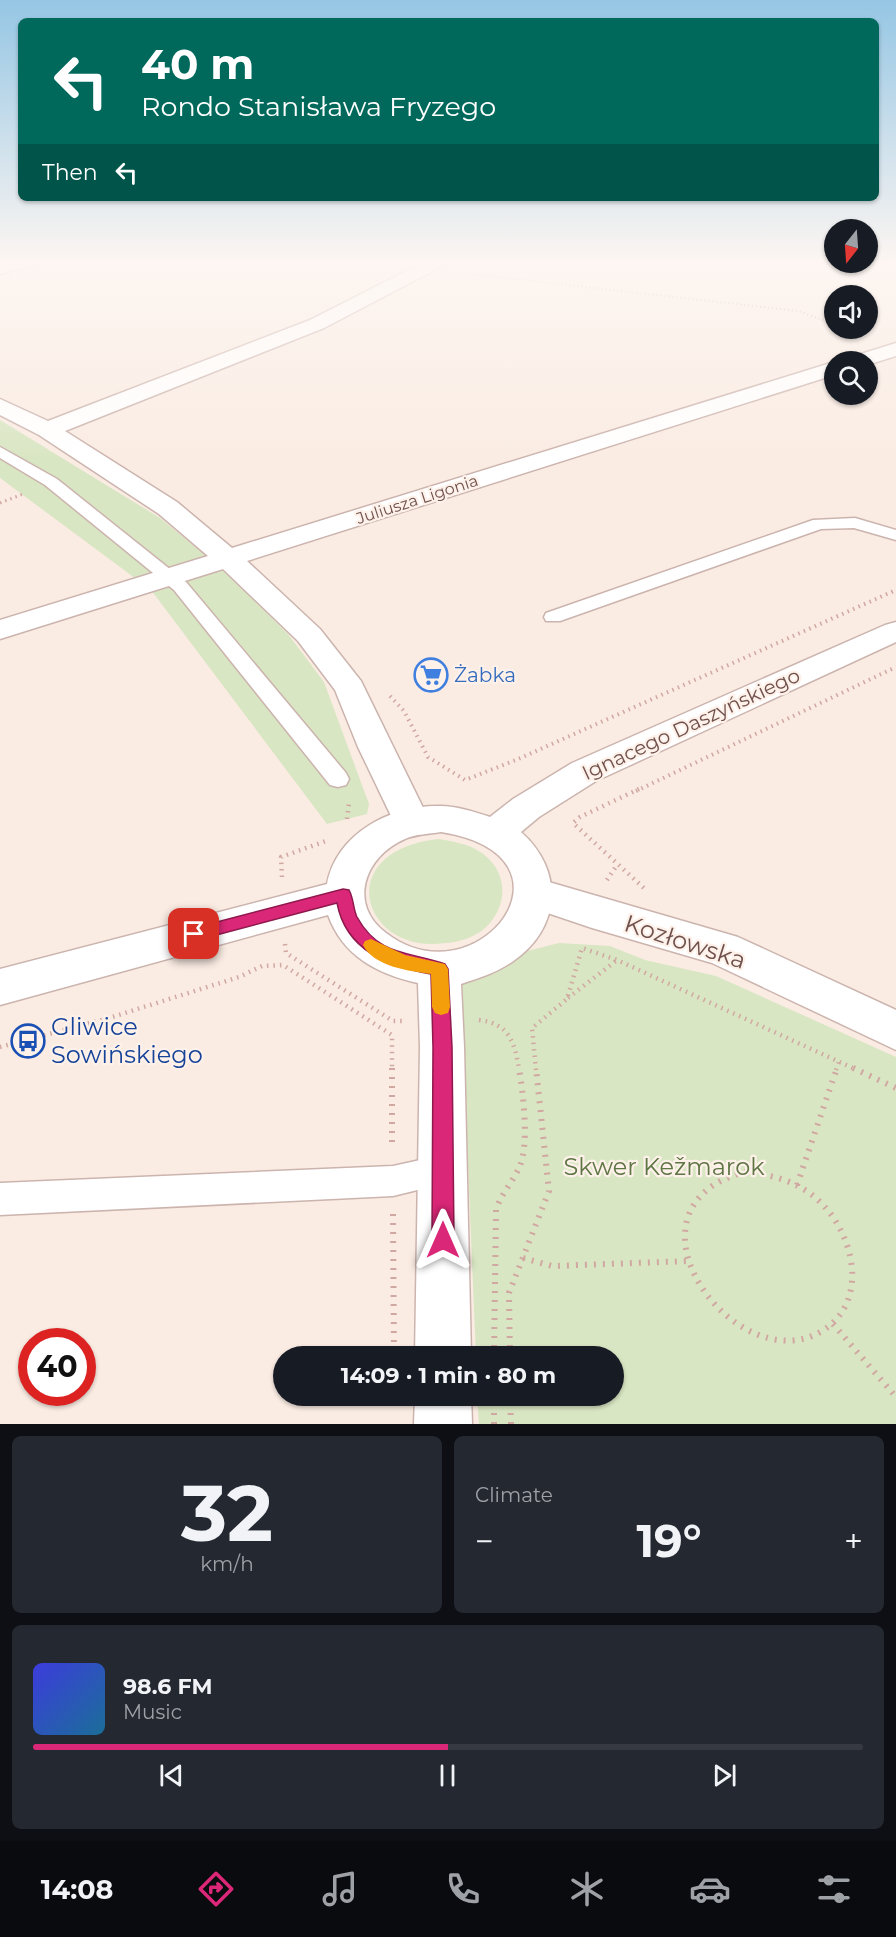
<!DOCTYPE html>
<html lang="en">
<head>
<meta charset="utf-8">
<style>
  :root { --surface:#171b24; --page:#242831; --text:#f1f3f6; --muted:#9ea1a6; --line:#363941; --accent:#db2777 }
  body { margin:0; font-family:Montserrat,sans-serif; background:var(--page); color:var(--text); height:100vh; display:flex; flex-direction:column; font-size:22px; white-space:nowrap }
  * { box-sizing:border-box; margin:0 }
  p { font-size:20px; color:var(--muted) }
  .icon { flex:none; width:33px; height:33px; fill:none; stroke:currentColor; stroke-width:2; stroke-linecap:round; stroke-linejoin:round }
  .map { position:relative; height:1424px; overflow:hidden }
  .details { display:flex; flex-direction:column; gap:12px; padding:12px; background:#0d0f14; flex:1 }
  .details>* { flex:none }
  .guide { position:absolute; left:18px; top:18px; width:861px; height:183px; border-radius:9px; box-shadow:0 2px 4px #0004; background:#00695c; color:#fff; overflow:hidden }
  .needle { width:39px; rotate:197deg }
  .tools { position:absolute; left:824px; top:219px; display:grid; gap:12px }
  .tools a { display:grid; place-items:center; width:54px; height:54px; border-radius:50%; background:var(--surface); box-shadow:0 2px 4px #0004; font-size:30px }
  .speed { position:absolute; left:18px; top:1328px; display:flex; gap:12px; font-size:30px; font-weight:700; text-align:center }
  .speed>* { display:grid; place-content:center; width:78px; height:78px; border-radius:50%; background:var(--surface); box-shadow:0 2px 4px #0004; line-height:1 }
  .speed .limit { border:9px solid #d22; background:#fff; color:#111 }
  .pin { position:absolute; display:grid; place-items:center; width:51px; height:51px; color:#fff; margin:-26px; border-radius:12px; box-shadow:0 3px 9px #0006 }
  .me { position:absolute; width:66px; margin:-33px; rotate:0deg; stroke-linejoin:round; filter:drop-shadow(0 0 4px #0008) }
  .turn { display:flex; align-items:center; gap:21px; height:126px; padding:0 24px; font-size:27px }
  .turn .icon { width:78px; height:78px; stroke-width:2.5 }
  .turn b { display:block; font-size:42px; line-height:51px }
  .then { display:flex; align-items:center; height:57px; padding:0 24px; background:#0003; gap:12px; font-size:22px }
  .big { font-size:45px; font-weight:700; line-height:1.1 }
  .details .tile { flex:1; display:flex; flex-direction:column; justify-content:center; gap:9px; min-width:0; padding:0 21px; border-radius:9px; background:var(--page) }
  .details .dial { align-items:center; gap:0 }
  .dial b { font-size:78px; line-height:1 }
  .song { display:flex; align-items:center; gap:18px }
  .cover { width:72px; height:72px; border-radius:9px; background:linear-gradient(135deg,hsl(240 70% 55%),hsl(200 70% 35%)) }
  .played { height:6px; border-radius:3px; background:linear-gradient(90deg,var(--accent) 50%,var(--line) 50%) }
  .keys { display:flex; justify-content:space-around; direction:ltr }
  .heat { display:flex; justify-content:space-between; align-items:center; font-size:33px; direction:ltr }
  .details .tiles { flex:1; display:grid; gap:12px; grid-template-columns:1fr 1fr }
  .tile:last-child { grid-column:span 2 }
  .trip { position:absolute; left:273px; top:1346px; width:351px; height:60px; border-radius:30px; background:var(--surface); box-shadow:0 2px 4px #0004; font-weight:700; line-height:60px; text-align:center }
  .tab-bar { display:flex; height:96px; justify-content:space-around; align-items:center; background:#090b0e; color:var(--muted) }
  .tab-bar .icon { width:42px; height:42px }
  .tab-bar .active { color:var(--accent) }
  .tab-bar b { font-size:27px; color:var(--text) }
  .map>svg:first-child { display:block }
  .green { fill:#d9e6c3 }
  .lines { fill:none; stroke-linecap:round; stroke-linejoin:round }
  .service-casing { stroke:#ccb4ae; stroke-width:3 }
  .minor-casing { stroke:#ccb4ae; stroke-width:3 }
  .tertiary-casing { stroke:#ccb4ae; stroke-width:3 }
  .path-far4 { stroke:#d1a8a1; stroke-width:2; stroke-dasharray:1 3; stroke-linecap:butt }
  .path-far3 { stroke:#d1a8a1; stroke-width:3; stroke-dasharray:1.5 4; stroke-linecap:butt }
  .path-far2 { stroke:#d1a8a1; stroke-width:4; stroke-dasharray:1.5 4.5; stroke-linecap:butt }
  .path-far1 { stroke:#d1a8a1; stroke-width:4.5; stroke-dasharray:1.5 5; stroke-linecap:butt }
  .path { stroke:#d1a8a1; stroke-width:6; stroke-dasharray:2 7; stroke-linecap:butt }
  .service { fill:#fff; fill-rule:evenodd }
  .minor { fill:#fff; fill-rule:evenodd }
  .tertiary { fill:#fff; fill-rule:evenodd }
  .route { fill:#db2777; stroke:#8e194d; stroke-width:1.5 }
  .slow { fill:#f59e0b }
  .labels { text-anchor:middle; stroke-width:4.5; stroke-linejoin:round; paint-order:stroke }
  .far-street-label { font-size:16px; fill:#70504c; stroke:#fdf1e9 }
  .shop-label { font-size:20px; fill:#366cbe; stroke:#fdf1e9; text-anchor:start }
  .street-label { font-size:20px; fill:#70504c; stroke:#fdf1e9 }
  .near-street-label { font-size:24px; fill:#70504c; stroke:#fdf1e9 }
  .near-transit-label { font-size:24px; fill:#164399; stroke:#fdf1e9; text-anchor:start }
  .near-park-label { font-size:24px; fill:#5e7544; stroke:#fdf1e9 }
</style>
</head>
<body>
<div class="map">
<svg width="896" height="1424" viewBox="0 0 896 1424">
  <rect width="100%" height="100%" fill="#faece3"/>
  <!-- green -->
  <path class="green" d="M0,420l160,98 62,51 66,65 36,48 45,122 -2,10 -40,10 -176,-234 -151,-112z
    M438,839c13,2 27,4 39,11 32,18 33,56 7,79 -11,9 -25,13 -38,14 -84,13 -116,-92 -8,-104z
    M559,943l51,3 35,14 71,16 180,81v367h-417l-2,-29h137v-39h-138l-16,-380 55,-22z"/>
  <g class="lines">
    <!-- service casing -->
    <g class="service-casing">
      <path id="service" d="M0,447l57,32 129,103 160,191 3,6 -3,6 -8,2 -8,-2 -156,-195 -129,-105 -45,-27z
        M855,518l41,12v10l-42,-12 -33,1 -261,92h-14l-2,-4 2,-4 267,-93z
        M443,1155l11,4 5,11 -5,11 -61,15 -393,19v-32l393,-17z"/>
    </g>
    <!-- minor casing -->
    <g class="minor-casing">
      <path id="minor" d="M9,261h26l-3,4 -32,9v-11z
        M426,261h21l-3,4 -120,63 -259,103 112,71 55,46 602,-186v13l-587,186 73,68 41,52 69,141 -5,10 -13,3 -13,-3 -5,-10 -36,-75 -23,-57 -37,-49 -75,-72 -223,70v-19l208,-64 -49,-42 -120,-79 -39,-20v-16l48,22 262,-101z
        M896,343v13l-29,9v-3h-22l3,-4z
        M535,878l203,59 158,73v40l-184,-87 -120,-35 -71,-24 -6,-11 6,-11z"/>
    </g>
    <!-- tertiary casing -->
    <g class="tertiary-casing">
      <path id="tertiary" d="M896,622v20l-300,139 -57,36 -18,15c44,39 40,97 -9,130 -16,11 -33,16 -51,22l3,63 7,309h-56l5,-309 -2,-64c-41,-9 -75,-27 -90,-68l-328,90v-36l327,-85c10,-51 64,-79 113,-78 17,0 35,6 50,11l23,-18 59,-36 313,-138zM441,832c150,24 36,171 -55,101 -39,-29 -21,-77 19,-94 11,-5 24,-5 36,-7z
        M415,1395h56l1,29h-58z"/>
    </g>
    <!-- path-far4 -->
    <path class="path-far4" d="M462,273l336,38 36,13
      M844,328l13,6"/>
    <!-- path-far3 -->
    <path class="path-far3" d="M0,503l23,-9"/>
    <!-- path-far2 -->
    <path class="path-far2" d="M390,696l14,15 24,46 37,23 51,-20 380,-170
      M636,791l260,-124"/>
    <!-- path-far1 -->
    <path class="path-far1" d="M639,789l-59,28 -7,6 73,67
      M347,819l2,-16
      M282,877l-1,-20 45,-16
      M607,880l10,-15
      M285,944l1,9 107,68h10
      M568,998l49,-38
      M479,1020c30,3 36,23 40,50
      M0,1047l109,-29 130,-41 23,-11 21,-1 109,70v35
      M536,1070l-4,-42 35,-29 15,-51 35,12 240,110
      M836,1070l3,-8"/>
    <!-- path -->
    <path class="path" d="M392,1068v81
      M853,1068l43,20
      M744,1172c23,2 45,7 64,20 44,30 66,107 14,139 -86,52 -213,-122 -78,-159z
      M797,1185l40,-117
      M393,1214l1,142
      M523,1258l29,8 136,-5
      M833,1324l63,73
      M494,1356l2,-146c5,-16 16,-27 23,-42 11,-24 4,-73 0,-100
      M510,1356l-1,-63 40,-102 -13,-123
      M494,1395v29
      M510,1395l1,29"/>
    <!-- service -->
    <use href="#service" class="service"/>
    <!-- minor -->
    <use href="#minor" class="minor"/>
    <!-- tertiary -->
    <use href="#tertiary" class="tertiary"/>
  </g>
  <!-- sky -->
  <linearGradient id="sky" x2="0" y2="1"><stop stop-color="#95c6e4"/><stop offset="0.57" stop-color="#fdf6f2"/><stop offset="1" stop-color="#fdf6f2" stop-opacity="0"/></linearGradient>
  <rect width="896" height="460" fill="url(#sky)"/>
  <!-- route -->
  <path class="route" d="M343,889l6,1c5,9 4,19 8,27 22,40 52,34 88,47l3,5 4,78 2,193 -4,7 -7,3 -8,-3 -3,-7 1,-193 -2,-73c-43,-8 -85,-23 -94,-71l-143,38 -6,-2 -3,-5 3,-4 6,-2z"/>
  <!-- slow -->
  <path class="slow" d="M371,939l34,16 40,9 3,5 2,38 -2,6 -7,2 -6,-2 -3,-6 -1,-33c-21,-3 -57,-7 -68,-29l2,-4z"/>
  <!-- icons -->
  <defs>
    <g id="supermarket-ring" transform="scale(1.725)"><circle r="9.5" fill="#fdf1e9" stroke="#3f7fe0" stroke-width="1.5"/><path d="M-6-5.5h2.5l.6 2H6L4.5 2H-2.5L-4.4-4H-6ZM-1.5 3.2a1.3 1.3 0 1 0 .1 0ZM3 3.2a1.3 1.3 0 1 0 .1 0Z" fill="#3f7fe0"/></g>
    <g id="bus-ring" transform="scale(1.725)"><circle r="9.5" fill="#fdf1e9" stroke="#1a4fb4" stroke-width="1.5"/><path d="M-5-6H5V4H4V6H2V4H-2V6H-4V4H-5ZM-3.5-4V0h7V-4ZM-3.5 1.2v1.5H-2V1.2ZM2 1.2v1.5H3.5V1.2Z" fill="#1a4fb4"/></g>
  </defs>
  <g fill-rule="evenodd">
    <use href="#supermarket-ring" x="431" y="675"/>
    <use href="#bus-ring" x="28" y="1041"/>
  </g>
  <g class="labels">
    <!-- far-street labels -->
    <g class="far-street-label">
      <text transform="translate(417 499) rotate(-18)" y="6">Juliusza Ligonia</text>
    </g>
    <!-- shop labels -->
    <g class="shop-label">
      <text x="454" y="682">Żabka</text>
    </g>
    <!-- street labels -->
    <g class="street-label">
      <text transform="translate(691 724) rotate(-25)" y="7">Ignacego Daszyńskiego</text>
    </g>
    <!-- near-street labels -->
    <g class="near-street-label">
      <text transform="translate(685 942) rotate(18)" y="8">Kozłowska</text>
    </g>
    <!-- near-transit labels -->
    <g class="near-transit-label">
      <text x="51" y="1035">Gliwice<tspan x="51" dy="28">Sowińskiego</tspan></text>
    </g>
    <!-- near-park labels -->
    <g class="near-park-label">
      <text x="664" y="1175">Skwer Kežmarok</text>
    </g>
  </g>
</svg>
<div class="tools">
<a><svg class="needle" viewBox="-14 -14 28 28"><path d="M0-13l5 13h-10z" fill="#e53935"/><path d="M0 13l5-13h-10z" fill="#9ea1a6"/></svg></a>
<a><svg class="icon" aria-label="sound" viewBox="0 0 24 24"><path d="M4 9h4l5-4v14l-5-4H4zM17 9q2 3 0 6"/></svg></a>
<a><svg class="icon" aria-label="search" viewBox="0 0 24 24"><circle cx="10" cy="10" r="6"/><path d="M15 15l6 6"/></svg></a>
</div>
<div class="speed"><div class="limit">40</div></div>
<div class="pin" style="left:194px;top:934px;background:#d93025"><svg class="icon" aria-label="arrive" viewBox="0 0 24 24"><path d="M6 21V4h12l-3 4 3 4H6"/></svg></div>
<svg class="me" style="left:443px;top:1240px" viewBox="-20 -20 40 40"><path d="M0-17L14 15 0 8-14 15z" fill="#db2777" stroke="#fff" stroke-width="4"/></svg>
<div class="trip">14:09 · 1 min · 80 m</div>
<div class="guide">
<div class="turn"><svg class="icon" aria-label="left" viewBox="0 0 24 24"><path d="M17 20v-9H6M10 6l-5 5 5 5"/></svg><div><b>40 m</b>Rondo Stanisława Fryzego</div></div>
<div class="then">Then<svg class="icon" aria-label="left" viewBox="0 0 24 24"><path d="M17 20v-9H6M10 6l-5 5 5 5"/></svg></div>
</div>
</div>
<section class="details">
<div class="tiles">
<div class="tile dial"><b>32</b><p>km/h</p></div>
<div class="tile"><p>Climate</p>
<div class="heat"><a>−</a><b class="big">19°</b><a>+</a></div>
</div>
<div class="tile">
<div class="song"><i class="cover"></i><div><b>98.6 FM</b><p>Music</p></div></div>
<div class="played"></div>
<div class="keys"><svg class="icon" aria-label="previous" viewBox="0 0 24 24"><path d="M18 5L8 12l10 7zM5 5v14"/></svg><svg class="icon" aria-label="pause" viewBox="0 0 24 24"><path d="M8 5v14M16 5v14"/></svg><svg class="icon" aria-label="next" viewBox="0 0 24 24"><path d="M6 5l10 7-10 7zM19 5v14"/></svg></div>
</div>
</div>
</section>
<nav class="tab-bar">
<b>14:08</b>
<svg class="icon active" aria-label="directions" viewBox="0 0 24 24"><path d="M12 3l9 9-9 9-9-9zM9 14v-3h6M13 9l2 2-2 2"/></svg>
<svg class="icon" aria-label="music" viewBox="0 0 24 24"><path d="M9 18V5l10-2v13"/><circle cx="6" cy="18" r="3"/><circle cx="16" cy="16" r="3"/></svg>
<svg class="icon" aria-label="phone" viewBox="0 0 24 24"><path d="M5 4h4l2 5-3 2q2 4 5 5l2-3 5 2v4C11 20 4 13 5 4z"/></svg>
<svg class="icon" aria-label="climate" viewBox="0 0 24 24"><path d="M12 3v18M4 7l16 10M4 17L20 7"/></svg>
<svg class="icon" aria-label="car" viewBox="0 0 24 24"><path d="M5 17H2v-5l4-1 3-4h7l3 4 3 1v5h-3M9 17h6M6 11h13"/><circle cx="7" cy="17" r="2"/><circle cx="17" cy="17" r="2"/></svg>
<svg class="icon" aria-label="filters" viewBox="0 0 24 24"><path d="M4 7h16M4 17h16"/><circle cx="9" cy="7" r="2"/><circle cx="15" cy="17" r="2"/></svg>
</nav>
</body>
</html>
